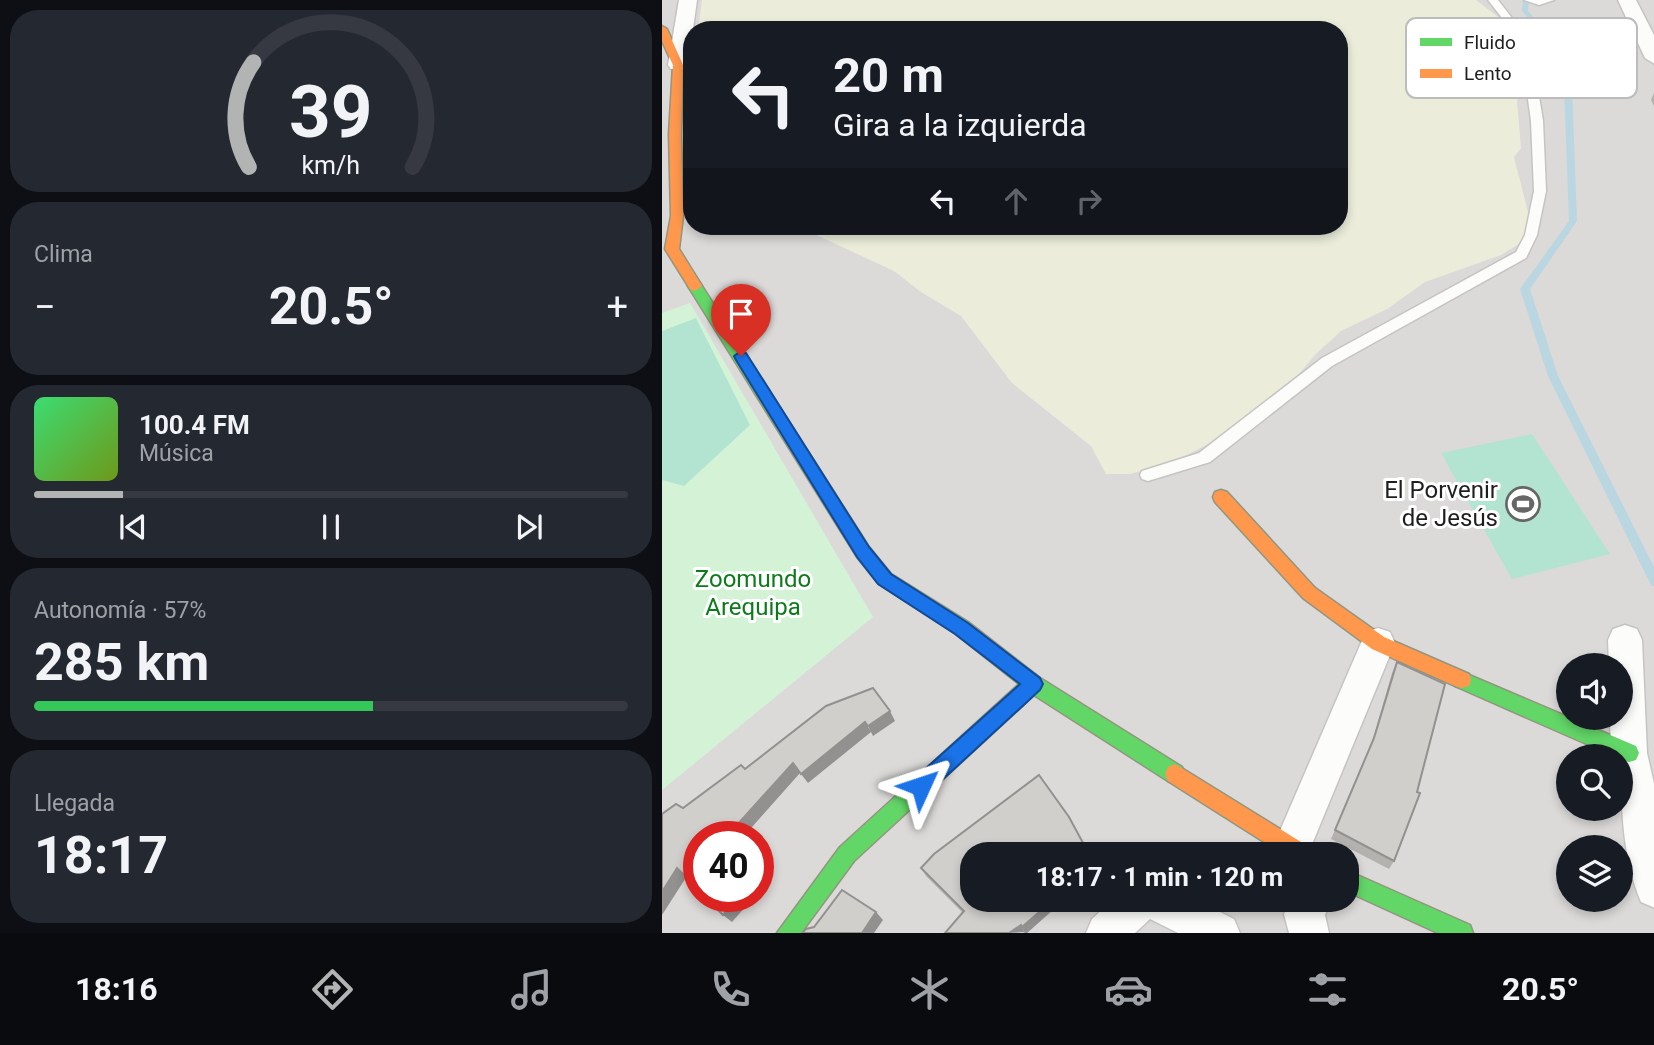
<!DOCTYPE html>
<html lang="es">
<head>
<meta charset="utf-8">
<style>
  :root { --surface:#171b24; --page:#242831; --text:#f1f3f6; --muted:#9ea1a6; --line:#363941; --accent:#b2b4b4 }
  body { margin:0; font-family:Roboto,sans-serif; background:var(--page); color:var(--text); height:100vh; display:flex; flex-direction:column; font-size:26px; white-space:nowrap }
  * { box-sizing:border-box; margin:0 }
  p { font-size:23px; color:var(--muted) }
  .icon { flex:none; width:38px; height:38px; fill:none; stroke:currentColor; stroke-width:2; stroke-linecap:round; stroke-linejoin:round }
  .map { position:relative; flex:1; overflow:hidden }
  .panel { display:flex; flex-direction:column; gap:10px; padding:10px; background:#0d0f14; width:662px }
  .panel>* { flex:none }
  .hud { position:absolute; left:21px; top:21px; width:665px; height:214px; border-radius:28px; box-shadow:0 4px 10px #0003; background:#171b24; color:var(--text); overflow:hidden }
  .fabs { position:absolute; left:894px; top:653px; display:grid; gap:14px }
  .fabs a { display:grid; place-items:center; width:77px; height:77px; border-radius:50%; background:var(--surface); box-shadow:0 4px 10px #0003; font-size:35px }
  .speed { position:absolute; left:21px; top:821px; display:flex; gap:14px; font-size:35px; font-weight:700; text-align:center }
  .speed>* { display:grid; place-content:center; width:91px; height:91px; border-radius:50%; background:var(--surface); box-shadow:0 4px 10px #0003; line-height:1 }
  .speed .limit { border:10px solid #d22; background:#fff; color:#111 }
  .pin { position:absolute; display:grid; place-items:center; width:60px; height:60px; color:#fff; margin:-72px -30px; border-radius:50% 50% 50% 0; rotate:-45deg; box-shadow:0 0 7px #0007 }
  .pin .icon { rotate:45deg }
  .me { position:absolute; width:77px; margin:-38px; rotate:48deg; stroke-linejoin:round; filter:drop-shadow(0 0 5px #0008) }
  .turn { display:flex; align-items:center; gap:24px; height:147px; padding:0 35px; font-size:32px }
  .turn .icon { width:91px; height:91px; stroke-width:2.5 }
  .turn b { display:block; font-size:49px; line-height:60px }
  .lanes { display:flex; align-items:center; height:66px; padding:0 35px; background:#0003; justify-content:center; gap:35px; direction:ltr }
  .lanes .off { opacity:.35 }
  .big { font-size:52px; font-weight:700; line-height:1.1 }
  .panel .card { flex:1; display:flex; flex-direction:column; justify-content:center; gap:10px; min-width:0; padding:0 24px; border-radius:28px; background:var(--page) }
  .panel .dial { align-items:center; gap:0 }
  .dial svg { height:182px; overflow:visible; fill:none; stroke:var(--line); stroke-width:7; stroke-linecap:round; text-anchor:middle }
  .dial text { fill:var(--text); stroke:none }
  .song { display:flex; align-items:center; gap:21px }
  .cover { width:84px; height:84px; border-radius:10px; background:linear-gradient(135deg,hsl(140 70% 55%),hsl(80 70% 35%)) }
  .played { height:7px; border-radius:4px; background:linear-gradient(90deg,var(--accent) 15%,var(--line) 15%) }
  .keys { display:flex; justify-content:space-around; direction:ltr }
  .heat { display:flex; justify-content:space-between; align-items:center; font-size:38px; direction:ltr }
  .charge { height:10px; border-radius:5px; background:linear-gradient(90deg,#34c759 57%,var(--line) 0) }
  .trip { position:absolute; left:298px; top:842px; width:399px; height:70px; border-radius:28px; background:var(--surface); box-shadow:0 4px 10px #0003; font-weight:700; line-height:70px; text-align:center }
  .tab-bar { display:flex; height:112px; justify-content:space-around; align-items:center; background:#090b0e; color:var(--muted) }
  .tab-bar .icon { width:49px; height:49px }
  .tab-bar .selected { color:var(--accent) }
  .tab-bar b { font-size:32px; color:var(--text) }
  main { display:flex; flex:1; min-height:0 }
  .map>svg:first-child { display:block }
  .residential { fill:#dbdad8; fill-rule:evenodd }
  .farmland { fill:#ebedda }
  .park { fill:#d4f3d6 }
  .pitch { fill:#b2e4d1 }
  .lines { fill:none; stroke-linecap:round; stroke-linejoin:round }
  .stream { fill:#bad6e0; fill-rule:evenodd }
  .lane-casing { stroke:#c5c4c3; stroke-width:3 }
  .street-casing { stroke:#c5c4c3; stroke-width:3 }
  .fast-casing { stroke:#93967e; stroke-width:3 }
  .slow-casing { stroke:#93967e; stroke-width:3 }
  .lane { fill:#fcfcfb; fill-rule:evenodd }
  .street { fill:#fcfcfb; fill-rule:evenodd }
  .fast { fill:#63d668; fill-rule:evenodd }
  .slow { fill:#ff974d; fill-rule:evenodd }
  .wall { fill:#b4b2af }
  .shaded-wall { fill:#92918f }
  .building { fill:#d1cfcc; stroke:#92918f; stroke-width:2 }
  .route { fill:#1a73e8; stroke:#114b97; stroke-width:2 }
  .labels { text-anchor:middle; stroke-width:6; stroke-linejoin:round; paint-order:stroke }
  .poi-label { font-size:24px; fill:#1e1e1e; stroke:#fff; text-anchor:end }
  .park-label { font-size:24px; fill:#0c7c1b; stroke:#fff }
  .key { fill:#fff; stroke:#bcbcbc; stroke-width:2 }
  .key-label { font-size:19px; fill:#1e1e1e }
</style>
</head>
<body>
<main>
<section class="panel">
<div class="card dial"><svg viewBox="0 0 100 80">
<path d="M14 69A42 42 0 1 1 86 69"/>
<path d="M14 69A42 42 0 0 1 16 23" stroke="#b2b4b4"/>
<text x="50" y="56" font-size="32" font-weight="700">39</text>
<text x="50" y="72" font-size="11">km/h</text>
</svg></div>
<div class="card"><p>Clima</p>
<div class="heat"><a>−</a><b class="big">20.5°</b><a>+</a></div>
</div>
<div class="card">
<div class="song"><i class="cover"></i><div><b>100.4 FM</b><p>Música</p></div></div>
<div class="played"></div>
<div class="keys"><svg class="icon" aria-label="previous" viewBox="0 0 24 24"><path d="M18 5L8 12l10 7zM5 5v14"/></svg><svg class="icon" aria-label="pause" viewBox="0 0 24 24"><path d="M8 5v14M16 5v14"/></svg><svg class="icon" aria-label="next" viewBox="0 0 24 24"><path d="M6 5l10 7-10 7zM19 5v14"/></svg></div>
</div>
<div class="card"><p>Autonomía · 57%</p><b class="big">285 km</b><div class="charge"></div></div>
<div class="card"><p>Llegada</p><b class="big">18:17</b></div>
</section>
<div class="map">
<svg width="993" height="933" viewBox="0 0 993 933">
  <rect width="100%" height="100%" fill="#ecebe7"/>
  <!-- residential -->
  <path class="residential" d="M0,0h992v933h-992zM30,30h647v196h-647zM906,665h53v53h-53zM906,756h53v52h-53zM37,836h59v60h-59zM906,847h53v53h-53zM310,854h374v46h-374z"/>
  <!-- farmland -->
  <path class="farmland" d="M40,0h774l22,17 7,20 17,11 4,41 -9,11 4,48 -7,9 15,59 -7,26 -21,13 -76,27 -38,27 -46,22 -26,24 -42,50 -26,19 -70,36 -47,14h-24l-15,-28 -79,-63 -51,-67 -40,-24 -27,-21 -97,-45h542v-196h-641z"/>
  <!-- park -->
  <path class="park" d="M28,303l183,314 -211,173v-477z"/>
  <!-- pitch -->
  <path class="pitch" d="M34,318l54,107 -66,61 -22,-6v-149z
    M870,434l78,120 -98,25 -71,-126z"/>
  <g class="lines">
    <!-- stream -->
    <path class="stream" d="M861,0h6l-1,11 43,49 6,161 -47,68 28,87 97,193v18l-4,-2 -103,-209 -28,-87 49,-68 -6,-161 -41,-49z"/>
    <!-- lane casing -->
    <g class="lane-casing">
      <path id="lane" d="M826,0h10l32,41 13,80 3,70 -9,44 -11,23 -194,108 -122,96 -62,19 -6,-2 -2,-4 2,-4 57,-18 123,-95 194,-106 9,-17 9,-44 -3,-70 -11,-80z
        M862,0h30l-15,5z"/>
    </g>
    <!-- street casing -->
    <g class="street-casing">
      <path id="street" d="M17,0h18l-9,65 -3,4h-14l-3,-4z
        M956,0h18l19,37v27l-10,-6z
        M963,625l12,4 5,11 5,113 8,35v120l-14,-6c-19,-45 -20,-98 -20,-146h-10v-3l-1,-35h11v-53h-12l-1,-25 5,-11z
        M716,628l12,4 5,11 -87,211h-32l-3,-7 88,-204 5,-11z
        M450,900h84l38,19 6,14h-62l-28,-14 -15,14h-49l6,-14z
        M628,900h41l-6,15 4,18h-40l-5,-19z"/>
    </g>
    <!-- fast casing -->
    <g class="fast-casing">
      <path id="fast" d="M33,281l5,2 169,264 22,27 77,48 72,56 142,89 3,7 -3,7 -7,3 -7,-3 -134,-86 -180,166 -53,72h-24l63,-86 179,-163 -63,-50 -77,-50 -22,-27 -169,-271z
        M800,672l174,74 3,7 -3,7 -7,2 -7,-2 -1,-4h-7l-159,-70 -2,-6 2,-6z
        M684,870l124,55 3,8h-35l-92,-42z"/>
    </g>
    <!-- slow casing -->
    <g class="slow-casing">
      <path id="slow" d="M0,26l5,3 16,36 -2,69 2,82 -4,33 23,37 -7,5 -5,-2 -25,-40 6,-33 -2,-82 4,-69 -11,-24z
        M559,490l6,2 88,96 69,49 85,37 2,6 -2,6 -7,2 -7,-2 -83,-37 -69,-51 -88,-96 -2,-5 2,-5z
        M513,764l134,83 3,7h-29l-115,-73 -3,-7 3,-7z"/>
    </g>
    <!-- lane -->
    <use href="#lane" class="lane"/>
    <!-- street -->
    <use href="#street" class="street"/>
    <!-- fast -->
    <use href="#fast" class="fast"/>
    <!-- slow -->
    <use href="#slow" class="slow"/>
  </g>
  <!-- wall -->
  <path class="wall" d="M992,93v13l-3,-6z
    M735,662l-3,199 -5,8 -58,-30 39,-90 22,-76z
    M259,868l143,32 -37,33h-2l-63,-21 -36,-36z"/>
  <!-- shaded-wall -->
  <path class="shaded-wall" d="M228,711l5,10 -22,15 -5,-10z
    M203,722l6,10 -63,51 -7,-9z
    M131,763l7,10 -56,63h-17z
    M15,868l10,8 -25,39v-23z
    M96,880l6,6 -6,6z
    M78,896h15l-23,26 -9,-7z
    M391,900h11l-37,33h-2l-3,-6z
    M214,912l7,8 -9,13h-12z
    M359,925l3,7 -15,1z"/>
  <!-- building -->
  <path class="building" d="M735,662l48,22 -28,108 3,1 -26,68 -59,-31 39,-92z
    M211,688l17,23 -22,15 -3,-4 -64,52 -8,-11 -66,73h-28v54l-22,-22 -15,24v-78l14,-10 7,4 58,-43 4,4 81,-63z
    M377,775l30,42 20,37h-117v46h81l-31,27 -1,-2 -12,8h-64l19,-22 -43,-43 13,-14z
    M180,890l34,22 -14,21h-60l4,-4 8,-2z
    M42,896h36l-17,19z"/>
  <!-- route -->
  <path class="route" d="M79,351l5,2 123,194 22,27 77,49 72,55 3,6 -3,6 -112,103 -7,3 -7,-3 -3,-7 3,-7 106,-95 -65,-50 -77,-50 -21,-27 -121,-197 -2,-4z"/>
  <!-- icons -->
  <defs>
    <g id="stadium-ring" transform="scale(1.75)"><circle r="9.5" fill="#fff" stroke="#666664" stroke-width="1.5"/><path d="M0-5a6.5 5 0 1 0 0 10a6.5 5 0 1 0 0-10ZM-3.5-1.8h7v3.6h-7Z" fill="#666664"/></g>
  </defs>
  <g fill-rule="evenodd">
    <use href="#stadium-ring" x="861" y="504"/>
  </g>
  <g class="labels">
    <!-- poi labels -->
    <g class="poi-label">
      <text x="836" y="498">El Porvenir<tspan x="836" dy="28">de Jesús</tspan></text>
    </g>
    <!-- park labels -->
    <g class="park-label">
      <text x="91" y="587">Zoomundo<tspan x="91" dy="28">Arequipa</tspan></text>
    </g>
  </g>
  <!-- legend -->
  <rect x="744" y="18" width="231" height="80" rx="10" class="key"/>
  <rect x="758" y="38" width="32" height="8" fill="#63d668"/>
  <rect x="758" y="69" width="32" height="9" fill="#ff974d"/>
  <g class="key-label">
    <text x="802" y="49">Fluido</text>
    <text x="802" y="80">Lento</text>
  </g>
</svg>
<div class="fabs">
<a><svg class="icon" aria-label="sound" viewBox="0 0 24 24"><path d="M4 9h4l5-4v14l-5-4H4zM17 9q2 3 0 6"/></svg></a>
<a><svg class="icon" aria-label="search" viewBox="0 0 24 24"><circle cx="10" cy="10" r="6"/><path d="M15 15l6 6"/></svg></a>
<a><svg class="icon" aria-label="layers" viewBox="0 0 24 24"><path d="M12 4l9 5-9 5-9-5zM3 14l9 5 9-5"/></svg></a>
</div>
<div class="speed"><div class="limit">40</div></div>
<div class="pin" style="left:79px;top:356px;background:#d93025"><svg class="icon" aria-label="arrive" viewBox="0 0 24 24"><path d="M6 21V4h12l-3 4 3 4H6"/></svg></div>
<svg class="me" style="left:259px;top:786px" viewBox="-20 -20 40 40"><path d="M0-17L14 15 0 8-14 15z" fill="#1a73e8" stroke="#fff" stroke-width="4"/></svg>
<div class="trip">18:17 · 1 min · 120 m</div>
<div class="hud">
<div class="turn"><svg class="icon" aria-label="left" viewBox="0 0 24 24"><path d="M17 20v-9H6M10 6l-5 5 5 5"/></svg><div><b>20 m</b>Gira a la izquierda</div></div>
<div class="lanes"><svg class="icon" aria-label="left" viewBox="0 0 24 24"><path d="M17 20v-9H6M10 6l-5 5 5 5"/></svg><svg class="icon off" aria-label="ahead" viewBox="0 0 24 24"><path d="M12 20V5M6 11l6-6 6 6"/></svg><svg class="icon off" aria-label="right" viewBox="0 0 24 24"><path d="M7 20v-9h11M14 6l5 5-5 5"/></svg></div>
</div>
</div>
</main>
<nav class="tab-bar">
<b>18:16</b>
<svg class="icon selected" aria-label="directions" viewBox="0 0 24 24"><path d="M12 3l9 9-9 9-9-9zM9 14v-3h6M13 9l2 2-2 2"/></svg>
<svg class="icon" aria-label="music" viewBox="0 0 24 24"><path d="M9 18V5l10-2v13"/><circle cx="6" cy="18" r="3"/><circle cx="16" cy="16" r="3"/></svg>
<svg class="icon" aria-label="phone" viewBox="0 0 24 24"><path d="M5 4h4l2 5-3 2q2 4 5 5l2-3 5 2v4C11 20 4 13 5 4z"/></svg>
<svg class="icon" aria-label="climate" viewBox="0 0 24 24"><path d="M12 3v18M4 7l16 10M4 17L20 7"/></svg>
<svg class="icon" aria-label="car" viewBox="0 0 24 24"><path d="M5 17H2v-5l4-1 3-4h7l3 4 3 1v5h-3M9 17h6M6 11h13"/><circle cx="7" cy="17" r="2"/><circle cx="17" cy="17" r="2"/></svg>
<svg class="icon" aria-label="filters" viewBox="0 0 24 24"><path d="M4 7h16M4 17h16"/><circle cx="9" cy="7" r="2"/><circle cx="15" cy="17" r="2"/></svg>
<b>20.5°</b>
</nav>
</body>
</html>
